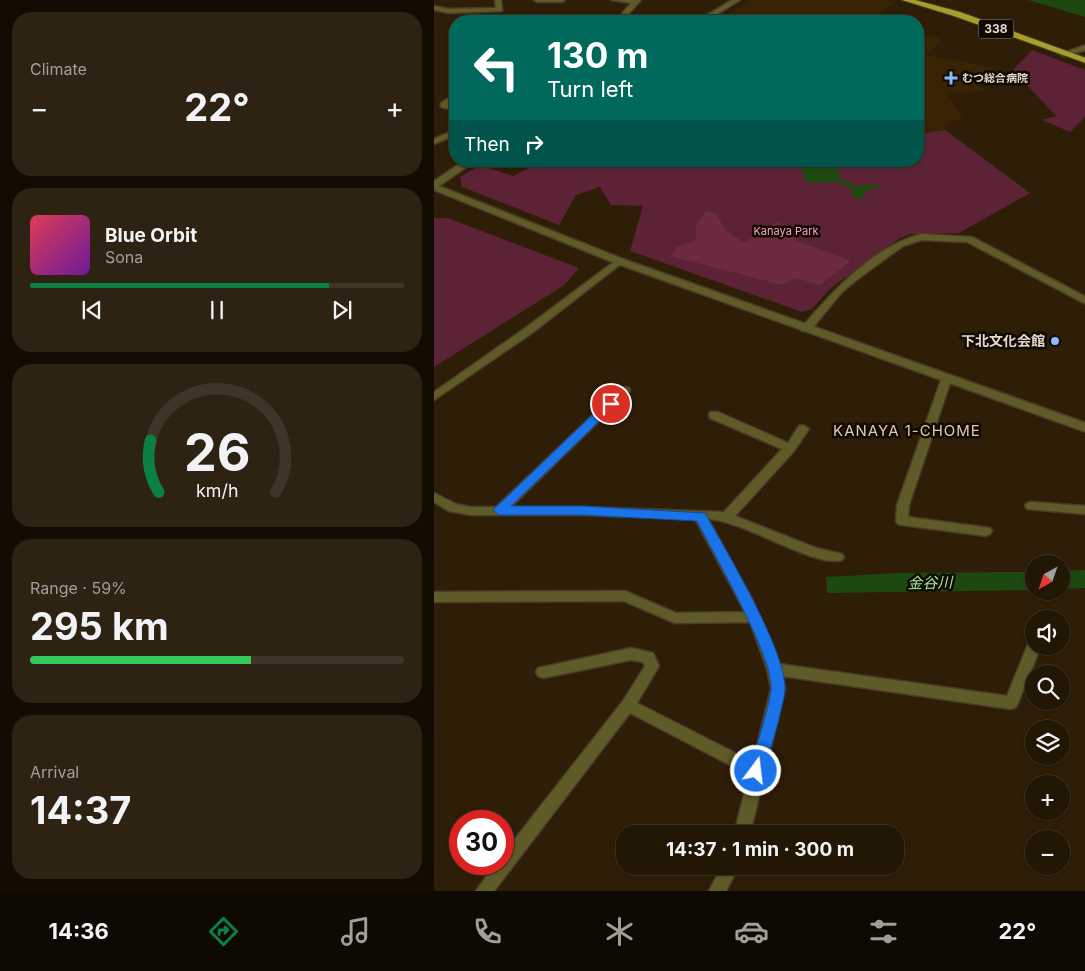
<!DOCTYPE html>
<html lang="en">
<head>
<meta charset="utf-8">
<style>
  :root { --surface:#221605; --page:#2e2313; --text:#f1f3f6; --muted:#a29f9a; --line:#3f3527; --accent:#0b8043 }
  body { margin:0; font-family:Inter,"Noto Sans JP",sans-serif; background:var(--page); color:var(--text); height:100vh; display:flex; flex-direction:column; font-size:19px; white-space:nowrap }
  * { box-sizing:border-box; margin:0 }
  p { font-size:16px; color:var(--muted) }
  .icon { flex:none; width:28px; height:28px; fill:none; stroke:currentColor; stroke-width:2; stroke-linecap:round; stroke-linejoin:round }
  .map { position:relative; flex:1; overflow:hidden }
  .side { display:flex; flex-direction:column; gap:12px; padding:12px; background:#130c03; width:434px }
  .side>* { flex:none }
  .top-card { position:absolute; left:15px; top:15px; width:475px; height:152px; border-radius:20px; box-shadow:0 1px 4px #0004,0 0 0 1px var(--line); background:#00695c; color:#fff; overflow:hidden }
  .needle { width:32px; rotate:220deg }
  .tools { position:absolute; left:591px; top:555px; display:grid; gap:10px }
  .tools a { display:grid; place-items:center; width:45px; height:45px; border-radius:50%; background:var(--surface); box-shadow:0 1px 4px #0004,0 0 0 1px var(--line); font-size:25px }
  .speed { position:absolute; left:15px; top:810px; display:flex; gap:10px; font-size:25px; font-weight:700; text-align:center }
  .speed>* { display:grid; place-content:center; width:65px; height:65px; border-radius:50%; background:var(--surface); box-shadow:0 1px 4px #0004,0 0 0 1px var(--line); line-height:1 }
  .speed .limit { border:8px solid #d22; background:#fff; color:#111 }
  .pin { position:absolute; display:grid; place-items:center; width:42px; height:42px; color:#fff; margin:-21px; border:2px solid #fff; border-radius:50%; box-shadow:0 1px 5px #0007 }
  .me { position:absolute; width:55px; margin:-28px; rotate:15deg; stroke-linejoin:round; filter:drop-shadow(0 0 4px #0008) }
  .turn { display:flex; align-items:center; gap:18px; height:105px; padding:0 15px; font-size:22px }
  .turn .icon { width:65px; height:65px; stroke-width:2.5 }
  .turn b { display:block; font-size:35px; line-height:42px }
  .then { display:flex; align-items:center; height:48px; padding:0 15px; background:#0003; gap:10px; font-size:19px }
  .big { font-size:38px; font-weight:700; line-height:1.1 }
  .side .widget { flex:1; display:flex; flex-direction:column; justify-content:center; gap:8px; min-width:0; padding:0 18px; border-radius:20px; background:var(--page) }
  .side .dial { align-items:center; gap:0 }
  .dial svg { height:130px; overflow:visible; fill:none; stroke:var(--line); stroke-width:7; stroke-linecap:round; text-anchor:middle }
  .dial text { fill:var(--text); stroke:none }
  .song { display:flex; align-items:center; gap:15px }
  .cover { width:60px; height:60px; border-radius:8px; background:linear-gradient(135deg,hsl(350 70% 55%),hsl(280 70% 35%)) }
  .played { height:5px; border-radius:2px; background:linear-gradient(90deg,var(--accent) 80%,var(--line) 80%) }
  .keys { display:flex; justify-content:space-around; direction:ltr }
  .heat { display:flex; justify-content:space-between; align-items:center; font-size:28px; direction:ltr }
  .charge { height:8px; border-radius:4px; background:linear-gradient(90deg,#34c759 59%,var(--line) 0) }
  .trip { position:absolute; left:182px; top:825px; width:288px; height:50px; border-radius:20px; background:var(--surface); box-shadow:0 1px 4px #0004,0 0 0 1px var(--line); font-weight:700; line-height:50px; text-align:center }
  .tabs { display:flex; height:80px; justify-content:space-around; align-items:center; background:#0e0902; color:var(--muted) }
  .tabs .icon { width:35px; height:35px }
  .tabs .current { color:var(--accent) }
  .tabs b { font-size:22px; color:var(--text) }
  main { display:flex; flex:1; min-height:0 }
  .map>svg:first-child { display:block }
  .built { fill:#382305 }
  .green { fill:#5b2335 }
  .forest { fill:#6e2b40 }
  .water { fill:#1d4911 }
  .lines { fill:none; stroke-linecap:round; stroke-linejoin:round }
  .minor-casing { stroke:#4b3b26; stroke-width:3 }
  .tertiary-casing { stroke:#4b3b26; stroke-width:3 }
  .trunk-casing { stroke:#4b3b26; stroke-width:2 }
  .minor { fill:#5e5b29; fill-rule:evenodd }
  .tertiary { fill:#5e5b29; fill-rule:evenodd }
  .trunk { fill:#a69f2b; fill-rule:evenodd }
  .route { fill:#1a73e8; stroke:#114b97 }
  .poi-dot { fill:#8fb8fd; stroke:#110903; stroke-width:2 }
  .labels { text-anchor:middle; stroke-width:5; stroke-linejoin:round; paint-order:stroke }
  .far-poi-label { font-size:11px; font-weight:bold; fill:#e2d7ca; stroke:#110903; text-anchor:start }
  .far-park-label { font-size:11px; fill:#f6a3b8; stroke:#110903 }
  .shield { fill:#110903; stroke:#a3998e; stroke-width:1 }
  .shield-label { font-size:12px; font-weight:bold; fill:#e2d7ca }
  .poi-label { font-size:14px; font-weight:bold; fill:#e2d7ca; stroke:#110903; text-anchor:end }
  .neighbourhood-label { font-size:15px; letter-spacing:1px; fill:#dfc9af; stroke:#110903 }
  .water-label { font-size:15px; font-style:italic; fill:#a3e493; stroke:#110903 }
</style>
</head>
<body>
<main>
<section class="side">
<div class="widget"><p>Climate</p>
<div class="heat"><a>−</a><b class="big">22°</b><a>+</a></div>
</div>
<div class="widget">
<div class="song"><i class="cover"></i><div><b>Blue Orbit</b><p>Sona</p></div></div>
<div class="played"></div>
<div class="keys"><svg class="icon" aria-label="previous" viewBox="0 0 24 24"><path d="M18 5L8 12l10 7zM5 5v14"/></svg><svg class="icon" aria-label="pause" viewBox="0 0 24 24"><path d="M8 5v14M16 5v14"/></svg><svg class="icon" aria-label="next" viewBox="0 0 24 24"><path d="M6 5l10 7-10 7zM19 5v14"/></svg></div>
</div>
<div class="widget dial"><svg viewBox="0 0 100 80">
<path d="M14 69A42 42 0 1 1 86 69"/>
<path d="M14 69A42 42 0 0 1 9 37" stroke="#0b8043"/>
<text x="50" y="56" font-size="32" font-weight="700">26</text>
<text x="50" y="72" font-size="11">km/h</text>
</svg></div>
<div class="widget"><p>Range · 59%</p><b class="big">295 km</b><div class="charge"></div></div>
<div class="widget"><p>Arrival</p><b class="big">14:37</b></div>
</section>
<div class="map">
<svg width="652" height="891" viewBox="0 0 652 891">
  <rect width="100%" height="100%" fill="#2e1d07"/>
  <!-- built -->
  <path class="built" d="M317,0h136l8,2 -25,18 3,1h-157z
    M484,32l23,7v3l-15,13 65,12 3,5 -17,13 11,5 -42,4 17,24 -15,4 -4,8 -26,3z"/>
  <!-- green -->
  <path class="green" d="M598,50l53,20v47l-15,15 -28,-12 14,-4 -43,-46z
    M511,130l85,63 -71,40 -48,1 -11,4 -69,50 -19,21 -10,3 -172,-61 13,-45 -32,-1 -11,-18 -24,8 -17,30 -97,-38 -2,-10 20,-12 33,11 30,-15h375v-27z
    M0,218h14l131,50 -16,18 -129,81z"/>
  <!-- forest -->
  <path class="forest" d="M272,211l10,2 10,18 18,12 33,-21 15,7 5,12 54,20 -31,24 -24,-7 -14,7 -112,-29 7,-9 19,-7v-15z"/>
  <!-- water -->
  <path class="water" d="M594,0h57v17z
    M370,164h27l7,3 2,12 18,7 19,-2 3,4h-8l-8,5 1,5 -11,1 -3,-7 2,-3 -17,-7 -24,1 -7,-3 -3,-11 -4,-1z
    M652,570l-1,18 -23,1v-18z
    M600,572v18l-207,3 -1,-16 74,-4z"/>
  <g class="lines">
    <!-- minor casing -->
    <g class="minor-casing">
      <path id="minor" d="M61,0h6l1,11 -53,2 -15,-3v-4l15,3 47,-1z
        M100,0h31l-3,2h-25z
        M177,0h30l-19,21h-6l15,-18z
        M52,19h40l3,2h-46z
        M18,96h3v5l-5,3 5,2v4l-14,-3v-4z
        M21,130v5l-21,9v-5z
        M487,234l51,3 114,60v7l-119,-62 -45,-2 -19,6 -48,35 -14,12 -31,38h-8l-1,-2 1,-2c32,-37 71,-80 119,-93z
        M185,258l3,1v4l-90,70 -98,67v-8l90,-63z
        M512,377l5,3 -42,125 -1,12 82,11 2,3 -2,3 -4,2 -84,-11 -4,-1 -2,-3 1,-16 44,-125z
        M191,387l4,1 1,2 -1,2 -118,115h70l143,5 58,-63 -72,-31 -1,-3 1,-3h8l70,31 11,-17 4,-1 6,4 -15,22 -59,65 81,32 26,6 2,3 -2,3c-26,9 -99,-40 -134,-41l45,82 26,63 228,32 22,-54 5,-2v6h7l-23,57 -2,4 -5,2 -229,-33 3,13 -35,145h-16l15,-59 -119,-62 -136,178h-18l19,-27h8v-10l120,-153 22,-35 -2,-4 -12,-2 -88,18 -5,-2 -2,-4 2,-4 93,-20 22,5 6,13 -22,37 116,59 18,-73 -4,-20 -17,-47 -75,1 -51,-22 -190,1v-10l191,-1 51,22 69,-1 -50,-93 -114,-4h-111l-21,-4 -15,-9v-9l22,11 14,3h26l125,-119z
        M597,502l55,4v8l-59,-5 -2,-3 2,-3z
        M288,866h17l-13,25h-17z"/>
    </g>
    <!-- tertiary casing -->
    <g class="tertiary-casing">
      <path id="tertiary" d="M298,0h8l-34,21h-9z
        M652,45v5l-22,6 -4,-2z
        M30,161h11l-36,25 184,73 463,164v9l-471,-169 -181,-73v-9z"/>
    </g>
    <!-- trunk casing -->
    <g class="trunk-casing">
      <path id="trunk" d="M468,0h13l45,12 126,46v5l-132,-47z"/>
    </g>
    <!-- minor -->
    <use href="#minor" class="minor"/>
    <!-- tertiary -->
    <use href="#tertiary" class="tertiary"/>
    <!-- trunk -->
    <use href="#trunk" class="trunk"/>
  </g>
  <!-- route -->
  <path class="route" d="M177,400l4,1v5l-104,100h70l124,7c21,38 79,134 80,174 1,11 -18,76 -23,89l-6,2 -5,-2 -2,-5c7,-26 18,-54 22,-81 4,-31 -58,-137 -74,-169l-116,-6h-82l-6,-5 114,-109z"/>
  <!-- markers -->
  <g class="poi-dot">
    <path d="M514.5 70.5h5v5h5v5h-5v5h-5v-5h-5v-5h5z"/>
    <circle cx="621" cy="341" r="5"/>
  </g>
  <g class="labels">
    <!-- far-poi labels -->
    <g class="far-poi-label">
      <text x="528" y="82">むつ総合病院</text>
    </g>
    <!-- far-park labels -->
    <g class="far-park-label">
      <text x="352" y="235">Kanaya Park</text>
    </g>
    <!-- shield labels -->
    <rect class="shield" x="544.5" y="19.5" width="35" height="19" rx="4"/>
    <g class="shield-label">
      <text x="562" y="33">338</text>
    </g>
    <!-- poi labels -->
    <g class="poi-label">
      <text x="611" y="346">下北文化会館</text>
    </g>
    <!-- neighbourhood labels -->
    <g class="neighbourhood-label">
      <text x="473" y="436">KANAYA 1-CHOME</text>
    </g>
    <!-- water labels -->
    <g class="water-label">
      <text transform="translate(496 583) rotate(-1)" y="5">金谷川</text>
    </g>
  </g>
</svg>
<div class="tools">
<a><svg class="needle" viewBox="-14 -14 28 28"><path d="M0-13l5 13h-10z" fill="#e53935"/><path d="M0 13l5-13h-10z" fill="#a29f9a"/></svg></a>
<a><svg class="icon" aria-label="sound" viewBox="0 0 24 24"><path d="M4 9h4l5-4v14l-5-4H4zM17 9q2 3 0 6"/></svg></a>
<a><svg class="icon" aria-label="search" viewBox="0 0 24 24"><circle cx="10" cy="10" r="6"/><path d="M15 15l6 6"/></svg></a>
<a><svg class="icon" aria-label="layers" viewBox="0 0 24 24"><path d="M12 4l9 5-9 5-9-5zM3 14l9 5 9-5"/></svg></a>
<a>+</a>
<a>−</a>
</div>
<div class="speed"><div class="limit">30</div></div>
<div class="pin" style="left:177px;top:404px;background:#d93025"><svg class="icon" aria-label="arrive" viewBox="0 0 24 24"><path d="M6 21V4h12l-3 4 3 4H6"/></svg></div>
<svg class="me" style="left:322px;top:771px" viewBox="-20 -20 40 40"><circle r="17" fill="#1a73e8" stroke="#fff" stroke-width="3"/><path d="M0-11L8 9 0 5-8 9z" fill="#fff"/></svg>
<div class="trip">14:37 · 1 min · 300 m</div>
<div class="top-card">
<div class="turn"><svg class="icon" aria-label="left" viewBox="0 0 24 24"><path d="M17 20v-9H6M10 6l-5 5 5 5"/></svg><div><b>130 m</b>Turn left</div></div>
<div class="then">Then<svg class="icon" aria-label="right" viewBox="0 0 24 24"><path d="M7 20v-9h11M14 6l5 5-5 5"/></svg></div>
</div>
</div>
</main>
<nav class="tabs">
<b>14:36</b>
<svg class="icon current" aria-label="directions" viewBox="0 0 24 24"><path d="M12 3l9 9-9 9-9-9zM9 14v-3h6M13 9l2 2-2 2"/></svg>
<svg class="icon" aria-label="music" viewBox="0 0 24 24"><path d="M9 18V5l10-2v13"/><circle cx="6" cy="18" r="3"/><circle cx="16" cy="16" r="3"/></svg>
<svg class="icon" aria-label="phone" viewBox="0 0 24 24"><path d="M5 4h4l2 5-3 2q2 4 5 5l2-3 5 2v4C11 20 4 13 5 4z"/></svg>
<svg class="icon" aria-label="climate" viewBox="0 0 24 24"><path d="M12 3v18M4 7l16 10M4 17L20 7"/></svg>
<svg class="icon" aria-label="car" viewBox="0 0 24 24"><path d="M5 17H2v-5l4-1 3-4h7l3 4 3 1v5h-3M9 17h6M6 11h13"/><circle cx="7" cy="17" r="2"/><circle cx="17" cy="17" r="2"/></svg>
<svg class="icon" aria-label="filters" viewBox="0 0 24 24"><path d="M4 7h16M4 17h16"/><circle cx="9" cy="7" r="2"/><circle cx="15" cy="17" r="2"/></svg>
<b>22°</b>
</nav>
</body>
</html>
